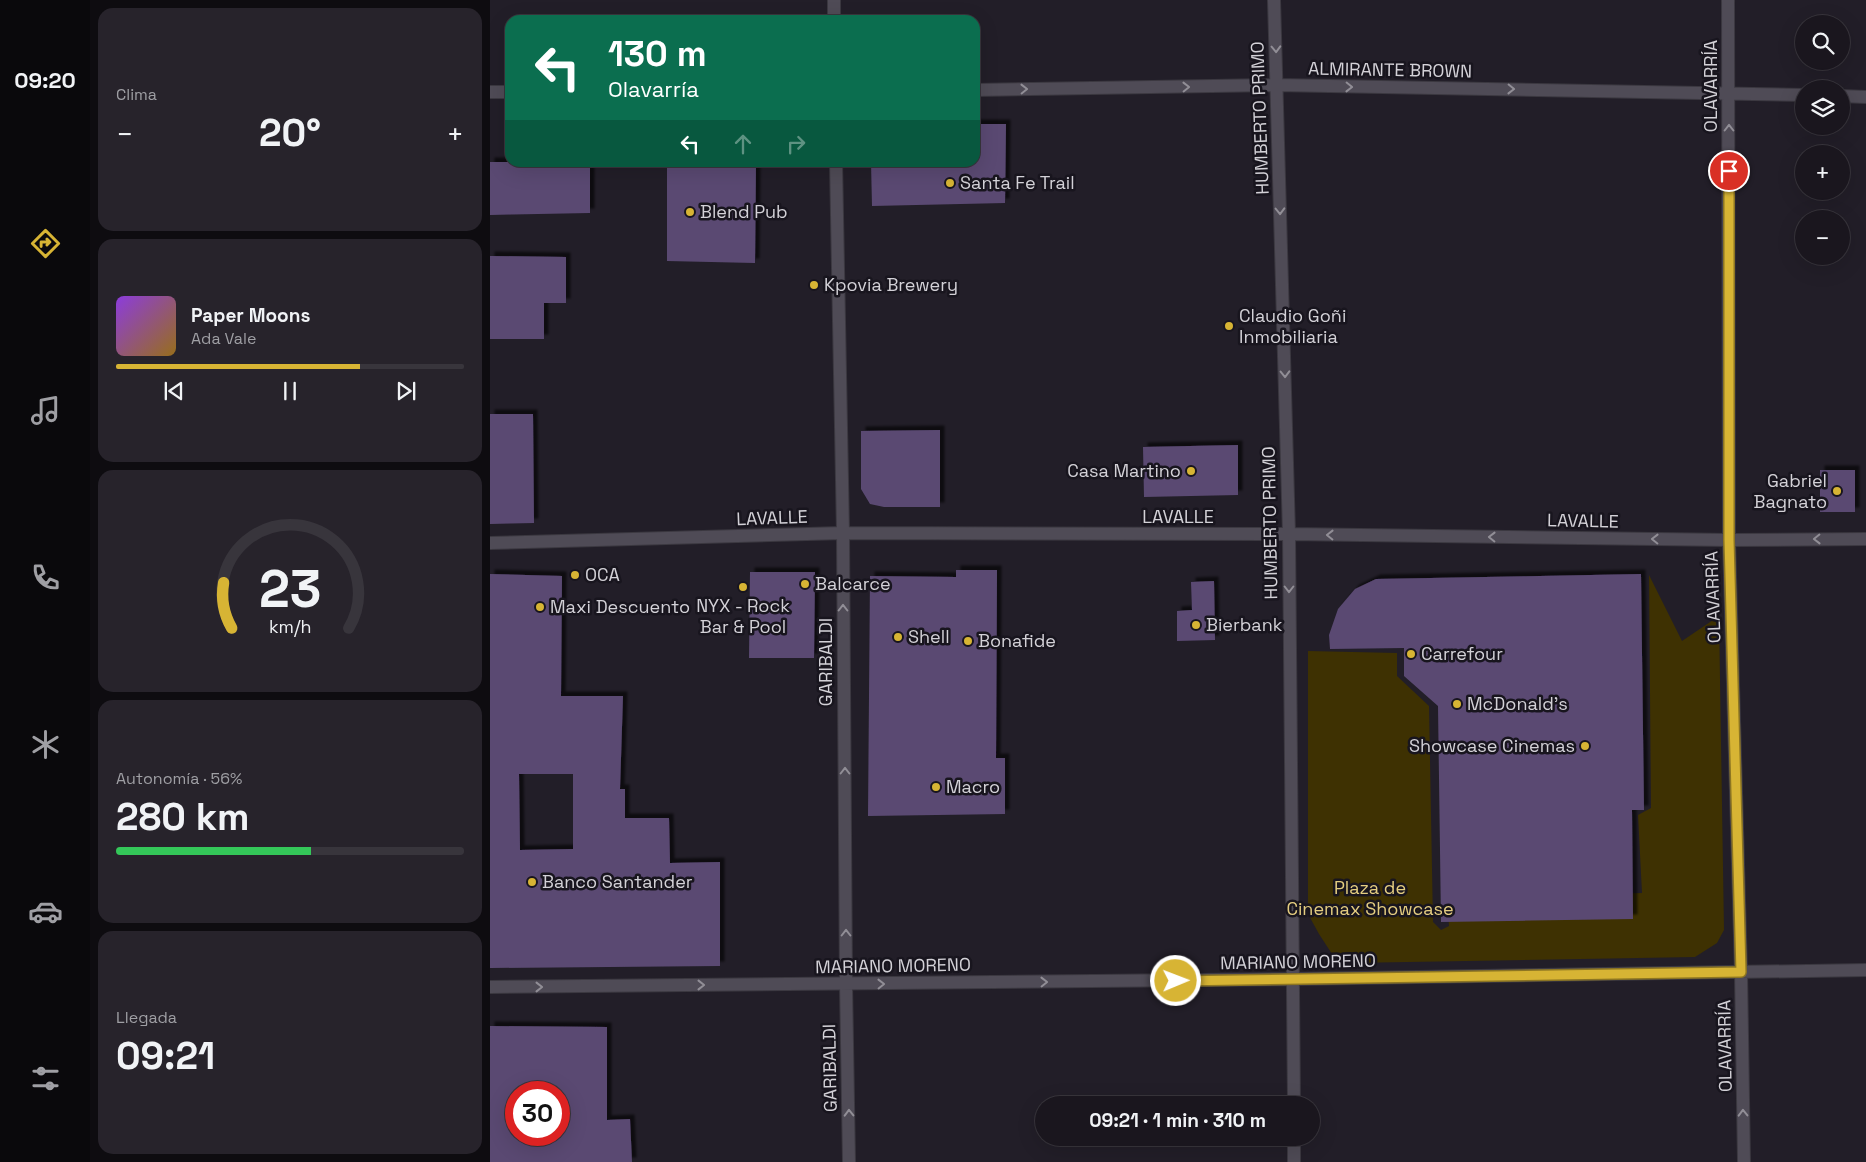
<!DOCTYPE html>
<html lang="es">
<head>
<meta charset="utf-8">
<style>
  :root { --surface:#1a161e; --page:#27232b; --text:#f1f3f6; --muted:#9f9fa4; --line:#38353c; --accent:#d7b434 }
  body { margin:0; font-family:"Space Grotesk",sans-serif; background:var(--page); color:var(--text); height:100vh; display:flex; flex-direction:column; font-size:19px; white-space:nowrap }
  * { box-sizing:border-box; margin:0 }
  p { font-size:16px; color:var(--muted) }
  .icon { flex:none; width:28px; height:28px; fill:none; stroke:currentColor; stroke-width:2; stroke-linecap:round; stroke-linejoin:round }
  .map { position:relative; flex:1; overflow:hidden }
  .side { display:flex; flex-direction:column; gap:8px; padding:8px; background:#0e0c10; width:400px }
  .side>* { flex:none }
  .top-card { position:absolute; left:15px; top:15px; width:475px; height:152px; border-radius:15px; box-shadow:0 5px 20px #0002,0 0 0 1px var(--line); background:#0b6e4f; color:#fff; overflow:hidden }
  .tools { position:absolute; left:1305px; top:15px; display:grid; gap:10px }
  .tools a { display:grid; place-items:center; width:55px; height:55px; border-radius:50%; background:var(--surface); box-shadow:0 5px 20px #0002,0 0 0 1px var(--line); font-size:25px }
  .speed { position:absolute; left:15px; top:1081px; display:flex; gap:10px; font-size:25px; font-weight:700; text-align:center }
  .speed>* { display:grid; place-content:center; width:65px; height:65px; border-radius:50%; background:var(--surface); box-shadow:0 5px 20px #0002,0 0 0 1px var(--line); line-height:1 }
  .speed .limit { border:8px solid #d22; background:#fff; color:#111 }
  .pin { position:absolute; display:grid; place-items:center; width:42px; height:42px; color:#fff; margin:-21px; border:2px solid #fff; border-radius:50%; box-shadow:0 1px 5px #0007 }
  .me { position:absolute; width:55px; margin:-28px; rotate:89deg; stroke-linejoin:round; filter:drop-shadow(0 0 4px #0008) }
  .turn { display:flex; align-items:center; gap:18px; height:105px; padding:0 20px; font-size:22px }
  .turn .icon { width:65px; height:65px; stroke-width:2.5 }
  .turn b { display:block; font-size:35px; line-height:42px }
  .lanes { display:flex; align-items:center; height:48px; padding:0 20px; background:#0003; justify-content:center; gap:25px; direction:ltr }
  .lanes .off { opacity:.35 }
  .big { font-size:38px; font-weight:800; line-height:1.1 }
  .side .widget { flex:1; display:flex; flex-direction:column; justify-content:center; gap:8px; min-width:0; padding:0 18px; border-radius:15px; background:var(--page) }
  .side .dial { align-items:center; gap:0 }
  .dial svg { height:130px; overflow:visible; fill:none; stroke:var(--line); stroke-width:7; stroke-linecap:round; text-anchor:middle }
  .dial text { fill:var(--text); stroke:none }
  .song { display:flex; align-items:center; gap:15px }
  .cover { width:60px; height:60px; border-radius:8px; background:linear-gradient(135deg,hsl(270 70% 55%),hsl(40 70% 35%)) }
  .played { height:5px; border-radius:2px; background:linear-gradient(90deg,var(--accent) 70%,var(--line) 70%) }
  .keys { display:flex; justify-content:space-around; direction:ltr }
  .heat { display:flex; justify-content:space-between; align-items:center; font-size:28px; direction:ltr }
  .charge { height:8px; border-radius:4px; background:linear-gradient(90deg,#34c759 56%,var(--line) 0) }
  .trip { position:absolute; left:545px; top:1096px; width:285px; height:50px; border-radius:25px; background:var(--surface); box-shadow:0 5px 20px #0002,0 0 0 1px var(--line); font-weight:800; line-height:50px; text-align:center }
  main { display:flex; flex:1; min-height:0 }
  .tab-bar { display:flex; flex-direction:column; width:90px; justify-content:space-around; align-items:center; background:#0a090c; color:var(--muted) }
  .tab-bar .icon { width:35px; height:35px }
  .tab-bar .current { color:var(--accent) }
  .tab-bar b { font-size:22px; color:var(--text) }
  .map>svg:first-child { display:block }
  .green { fill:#3e3102 }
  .building { fill:#5a4972; fill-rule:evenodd; filter:url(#shadow) }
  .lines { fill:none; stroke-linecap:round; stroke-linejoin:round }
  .street-casing { stroke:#3b3840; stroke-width:14 }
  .street { stroke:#4f4b56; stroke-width:12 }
  .oneway { stroke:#918e96 }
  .route-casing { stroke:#8c7522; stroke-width:12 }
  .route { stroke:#d7b434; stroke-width:9 }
  .poi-dot { fill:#d7b434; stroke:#18151e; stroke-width:2 }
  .labels { text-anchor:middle; stroke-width:5; stroke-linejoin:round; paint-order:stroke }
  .street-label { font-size:18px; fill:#d3d1d7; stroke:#18151e }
  .poi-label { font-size:18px; fill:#d3d1d7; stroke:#18151e; text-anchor:start }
  .park-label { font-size:18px; fill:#e4cd80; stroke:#18151e }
</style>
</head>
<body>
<main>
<nav class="tab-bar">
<b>09:20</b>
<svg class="icon current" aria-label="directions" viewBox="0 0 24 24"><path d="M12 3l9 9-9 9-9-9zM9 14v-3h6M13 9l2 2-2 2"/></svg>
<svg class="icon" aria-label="music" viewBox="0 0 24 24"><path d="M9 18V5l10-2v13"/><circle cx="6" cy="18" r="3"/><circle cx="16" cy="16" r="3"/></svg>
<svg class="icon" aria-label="phone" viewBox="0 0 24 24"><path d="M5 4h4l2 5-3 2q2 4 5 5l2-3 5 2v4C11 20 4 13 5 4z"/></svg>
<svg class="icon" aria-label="climate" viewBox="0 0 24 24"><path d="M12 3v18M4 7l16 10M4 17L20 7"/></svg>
<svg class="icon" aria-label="car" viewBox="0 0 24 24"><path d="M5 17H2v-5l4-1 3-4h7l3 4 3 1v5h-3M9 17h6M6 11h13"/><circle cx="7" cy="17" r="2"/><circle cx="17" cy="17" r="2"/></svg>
<svg class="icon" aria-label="filters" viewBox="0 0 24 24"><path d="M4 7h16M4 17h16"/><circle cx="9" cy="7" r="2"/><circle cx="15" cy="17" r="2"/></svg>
</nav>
<section class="side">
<div class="widget"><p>Clima</p>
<div class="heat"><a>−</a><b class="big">20°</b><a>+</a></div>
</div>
<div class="widget">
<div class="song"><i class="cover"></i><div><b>Paper Moons</b><p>Ada Vale</p></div></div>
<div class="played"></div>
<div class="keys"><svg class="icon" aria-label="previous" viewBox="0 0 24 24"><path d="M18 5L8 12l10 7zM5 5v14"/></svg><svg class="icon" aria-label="pause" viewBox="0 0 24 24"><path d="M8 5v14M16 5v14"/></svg><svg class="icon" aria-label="next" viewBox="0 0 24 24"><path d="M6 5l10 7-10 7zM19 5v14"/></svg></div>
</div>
<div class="widget dial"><svg viewBox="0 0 100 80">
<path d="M14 69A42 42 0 1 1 86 69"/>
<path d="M14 69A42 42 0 0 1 9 41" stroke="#d7b434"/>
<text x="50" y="56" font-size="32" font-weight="700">23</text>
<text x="50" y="72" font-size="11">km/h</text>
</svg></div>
<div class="widget"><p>Autonomía · 56%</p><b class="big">280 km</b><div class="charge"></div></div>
<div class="widget"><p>Llegada</p><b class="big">09:21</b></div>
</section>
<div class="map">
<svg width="1376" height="1162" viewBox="0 0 1376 1162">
  <defs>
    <filter id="shadow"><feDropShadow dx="4.5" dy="-4.5" stdDeviation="1" flood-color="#0009"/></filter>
  </defs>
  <rect width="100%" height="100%" fill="#221e28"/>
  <!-- green -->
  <path class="green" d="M1159,575l33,66 37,-25 5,314 -7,13 -22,14 -346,6 -17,-9 -13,-20 -11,-20v-263l89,2v23l32,30 4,216 8,8 8,-4 -2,-27 195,-6 -4,-78 13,-7z"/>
  <!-- building -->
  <path class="building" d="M485,124h31l-1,79 -133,3 -1,-44h104z
    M0,162h100v51l-100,2z
    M177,162h89l-1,101 -88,-2z
    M0,256l76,1v46h-22v36h-54z
    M0,414h43l1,109 -44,1z
    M450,430v77h-56l-14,-3 -9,-15v-58z
    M748,445v50l-94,2 -1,-50z
    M1330,470h35v42h-35z
    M466,570h41l-1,188h9v56l-137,2 2,-240 86,1z
    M260,572h65l-1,86h-65z
    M0,574l72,2 -1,120h62l-3,93h5v29h44l1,45 50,-1v104l-230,2zM29,774h54v75l-53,1z
    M1151,574l3,236h-12l1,109 -192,3 -3,-216 -34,-30v-28l-74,1 -1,-14 9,-26 17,-20 21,-10z
    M724,581l1,59 -38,1v-30l15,-1 -1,-28z
    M0,1026l117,1v93l23,-1 2,43h-142zM26,1092h43v43h-43z"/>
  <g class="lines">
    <!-- street casing -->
    <g class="street-casing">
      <path id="street" d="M344,0v20
        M784,0l15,534 5,571
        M1238,0l1,540 12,432 3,190
        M485,90l302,-5 527,10
        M0,92h20
        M1351,96l25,1
        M346,162l7,371 3,451 3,178
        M0,543l353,-10 446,1 440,6 137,-1
        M0,987l803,-8 573,-9
        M804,1138v24"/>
    </g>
    <!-- street -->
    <use href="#street" class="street"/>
  </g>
  <!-- one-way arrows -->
  <defs><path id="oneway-chevron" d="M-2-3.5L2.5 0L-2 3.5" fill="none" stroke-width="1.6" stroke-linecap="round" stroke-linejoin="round" transform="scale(1.25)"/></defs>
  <g class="oneway">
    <use href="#oneway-chevron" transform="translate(786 49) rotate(88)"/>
    <use href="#oneway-chevron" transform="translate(696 87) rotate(-1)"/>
    <use href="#oneway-chevron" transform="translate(859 87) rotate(1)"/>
    <use href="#oneway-chevron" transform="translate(534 89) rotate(-1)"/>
    <use href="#oneway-chevron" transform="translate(1021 89) rotate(1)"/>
    <use href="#oneway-chevron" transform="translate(1239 128) rotate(-90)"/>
    <use href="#oneway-chevron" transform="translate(790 211) rotate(89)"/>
    <use href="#oneway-chevron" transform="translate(795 374) rotate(89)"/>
    <use href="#oneway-chevron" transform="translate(840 535) rotate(-179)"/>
    <use href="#oneway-chevron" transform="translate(1002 537) rotate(-179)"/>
    <use href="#oneway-chevron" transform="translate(1165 539) rotate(-179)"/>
    <use href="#oneway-chevron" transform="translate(1327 539) rotate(179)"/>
    <use href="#oneway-chevron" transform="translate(799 589) rotate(90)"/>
    <use href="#oneway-chevron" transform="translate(353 608) rotate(-90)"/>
    <use href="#oneway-chevron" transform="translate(355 771) rotate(-90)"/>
    <use href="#oneway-chevron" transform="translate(356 933) rotate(-90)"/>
    <use href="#oneway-chevron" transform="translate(554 982) rotate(-1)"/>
    <use href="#oneway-chevron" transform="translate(391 984) rotate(-1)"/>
    <use href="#oneway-chevron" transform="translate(211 985)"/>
    <use href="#oneway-chevron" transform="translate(49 987)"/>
    <use href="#oneway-chevron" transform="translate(359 1113) rotate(-91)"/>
    <use href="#oneway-chevron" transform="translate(1253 1113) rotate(-91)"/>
  </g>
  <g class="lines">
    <!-- route casing -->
    <g class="route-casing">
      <path id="route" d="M686,981l565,-9 -12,-432v-369"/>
    </g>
    <!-- route -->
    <use href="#route" class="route"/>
  </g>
  <!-- markers -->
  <g class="poi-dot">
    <circle cx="460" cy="183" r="5"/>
    <circle cx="200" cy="212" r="5"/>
    <circle cx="324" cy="285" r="5"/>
    <circle cx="739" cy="326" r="5"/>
    <circle cx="701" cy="471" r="5"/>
    <circle cx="1347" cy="491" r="5"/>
    <circle cx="85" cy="575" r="5"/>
    <circle cx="315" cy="584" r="5"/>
    <circle cx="253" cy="587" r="5"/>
    <circle cx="50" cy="607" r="5"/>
    <circle cx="706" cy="625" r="5"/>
    <circle cx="408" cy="637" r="5"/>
    <circle cx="478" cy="641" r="5"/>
    <circle cx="921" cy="654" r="5"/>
    <circle cx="967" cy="704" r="5"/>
    <circle cx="1095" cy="746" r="5"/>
    <circle cx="446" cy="787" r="5"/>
    <circle cx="42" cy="882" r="5"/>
  </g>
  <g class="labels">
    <!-- street labels -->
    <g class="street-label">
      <text transform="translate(900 70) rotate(1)" y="6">ALMIRANTE BROWN</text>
      <text transform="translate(1221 86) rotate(-90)" y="6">OLAVARRÍA</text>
      <text transform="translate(770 118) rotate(-92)" y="6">HUMBERTO PRIMO</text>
      <text x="688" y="523">LAVALLE</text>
      <text transform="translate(282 518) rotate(-2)" y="6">LAVALLE</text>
      <text transform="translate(1093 521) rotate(1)" y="6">LAVALLE</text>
      <text transform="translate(780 523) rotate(-91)" y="6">HUMBERTO PRIMO</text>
      <text transform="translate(1223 597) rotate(-92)" y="6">OLAVARRÍA</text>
      <text transform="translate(336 662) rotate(-90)" y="6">GARIBALDI</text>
      <text transform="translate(808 962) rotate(-1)" y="6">MARIANO MORENO</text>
      <text transform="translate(403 966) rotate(-1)" y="6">MARIANO MORENO</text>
      <text transform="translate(1235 1046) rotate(-91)" y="6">OLAVARRÍA</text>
      <text transform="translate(340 1068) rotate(-91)" y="6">GARIBALDI</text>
    </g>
    <!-- poi labels -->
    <g class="poi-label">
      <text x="470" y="189">Santa Fe Trail</text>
      <text x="210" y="218">Blend Pub</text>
      <text x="334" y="291">Kpovia Brewery</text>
      <text x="749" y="322">Claudio Goñi<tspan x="749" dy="21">Inmobiliaria</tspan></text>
      <text x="691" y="477" text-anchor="end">Casa Martino</text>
      <text x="1337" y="487" text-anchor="end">Gabriel<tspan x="1337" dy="21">Bagnato</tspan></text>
      <text x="95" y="581">OCA</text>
      <text x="325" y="590">Balcarce</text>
      <text x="253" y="612" text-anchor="middle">NYX - Rock<tspan x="253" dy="21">Bar &amp; Pool</tspan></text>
      <text x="60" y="613">Maxi Descuento</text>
      <text x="716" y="631">Bierbank</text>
      <text x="418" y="643">Shell</text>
      <text x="488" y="647">Bonafide</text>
      <text x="931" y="660">Carrefour</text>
      <text x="977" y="710">McDonald's</text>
      <text x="1085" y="752" text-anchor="end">Showcase Cinemas</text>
      <text x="456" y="793">Macro</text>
      <text x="52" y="888">Banco Santander</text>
    </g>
    <!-- park labels -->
    <g class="park-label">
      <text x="880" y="894">Plaza de<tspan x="880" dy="21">Cinemax Showcase</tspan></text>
    </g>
  </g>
</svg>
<div class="tools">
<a><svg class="icon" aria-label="search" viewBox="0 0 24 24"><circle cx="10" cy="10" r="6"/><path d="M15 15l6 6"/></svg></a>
<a><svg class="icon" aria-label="layers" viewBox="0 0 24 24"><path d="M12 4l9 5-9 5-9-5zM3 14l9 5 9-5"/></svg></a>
<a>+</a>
<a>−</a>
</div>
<div class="speed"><div class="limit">30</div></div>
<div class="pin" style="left:1239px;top:171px;background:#d93025"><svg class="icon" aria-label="arrive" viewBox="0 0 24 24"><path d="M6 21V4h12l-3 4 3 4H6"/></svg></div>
<svg class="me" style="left:686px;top:981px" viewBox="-20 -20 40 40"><circle r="17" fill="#d7b434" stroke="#fff" stroke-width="3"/><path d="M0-11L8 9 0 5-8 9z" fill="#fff"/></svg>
<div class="trip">09:21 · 1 min · 310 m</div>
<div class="top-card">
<div class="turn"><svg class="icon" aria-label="left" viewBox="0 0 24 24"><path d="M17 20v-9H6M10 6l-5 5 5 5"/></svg><div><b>130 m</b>Olavarría</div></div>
<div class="lanes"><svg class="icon" aria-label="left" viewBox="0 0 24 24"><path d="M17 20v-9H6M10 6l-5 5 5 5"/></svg><svg class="icon off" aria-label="ahead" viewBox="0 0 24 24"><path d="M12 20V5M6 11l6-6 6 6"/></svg><svg class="icon off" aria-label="right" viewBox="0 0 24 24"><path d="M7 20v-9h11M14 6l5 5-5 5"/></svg></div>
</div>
</div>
</main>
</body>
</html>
